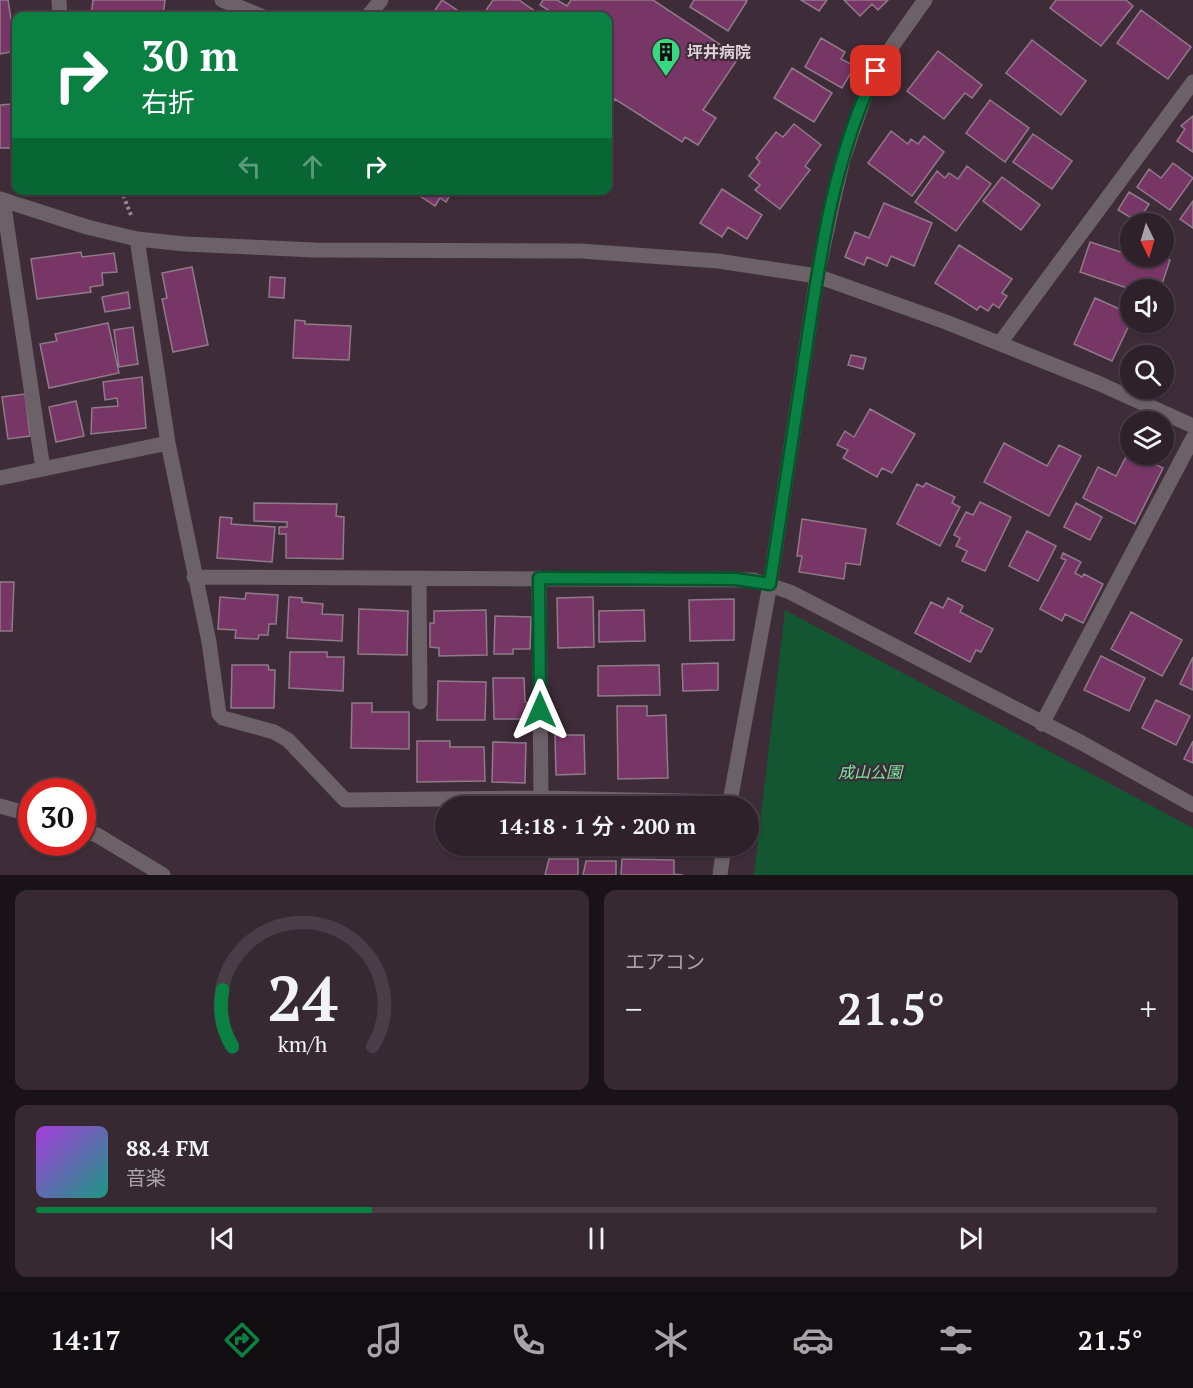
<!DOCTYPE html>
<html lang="ja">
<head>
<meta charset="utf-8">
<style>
  :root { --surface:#2e212a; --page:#362932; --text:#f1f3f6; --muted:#a7a3a8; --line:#493e47; --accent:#0b8043 }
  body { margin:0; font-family:"PT Serif","Noto Sans JP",serif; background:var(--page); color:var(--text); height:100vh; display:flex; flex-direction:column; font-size:22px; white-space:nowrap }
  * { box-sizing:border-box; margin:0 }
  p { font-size:20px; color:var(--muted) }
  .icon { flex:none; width:33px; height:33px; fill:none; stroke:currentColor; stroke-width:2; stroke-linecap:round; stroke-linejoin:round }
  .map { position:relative; height:875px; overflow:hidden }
  .sheet { display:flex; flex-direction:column; gap:15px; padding:15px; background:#191217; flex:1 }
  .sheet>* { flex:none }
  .hud { position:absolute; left:12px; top:12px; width:600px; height:183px; border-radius:12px; box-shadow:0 2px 4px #0004,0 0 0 2px var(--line); background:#0b8043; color:#fff; overflow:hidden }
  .needle { width:39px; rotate:175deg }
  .fabs { position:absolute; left:1120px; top:213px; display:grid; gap:12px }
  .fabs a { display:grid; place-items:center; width:54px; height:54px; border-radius:50%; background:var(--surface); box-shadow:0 2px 4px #0004,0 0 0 2px var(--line); font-size:30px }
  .speed { position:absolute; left:18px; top:778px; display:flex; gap:12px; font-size:30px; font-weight:700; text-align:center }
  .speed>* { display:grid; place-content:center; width:78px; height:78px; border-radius:50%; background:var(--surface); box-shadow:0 2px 4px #0004,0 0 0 2px var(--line); line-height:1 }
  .speed .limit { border:9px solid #d22; background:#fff; color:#111 }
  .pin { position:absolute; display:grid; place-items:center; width:51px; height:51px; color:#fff; margin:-26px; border-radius:12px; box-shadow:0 3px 9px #0006 }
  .me { position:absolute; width:66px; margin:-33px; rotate:0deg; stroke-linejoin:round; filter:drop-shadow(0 0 4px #0008) }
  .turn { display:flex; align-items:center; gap:21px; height:126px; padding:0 30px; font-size:27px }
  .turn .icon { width:78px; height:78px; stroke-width:2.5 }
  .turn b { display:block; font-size:42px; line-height:51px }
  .lanes { display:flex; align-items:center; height:57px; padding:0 30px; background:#0003; justify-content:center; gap:30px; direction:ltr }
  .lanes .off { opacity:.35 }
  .big { font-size:45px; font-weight:600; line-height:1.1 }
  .sheet .widget { flex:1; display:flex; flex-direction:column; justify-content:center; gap:9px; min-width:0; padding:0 21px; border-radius:12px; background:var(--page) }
  .sheet .dial { align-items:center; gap:0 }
  .dial svg { height:156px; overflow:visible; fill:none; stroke:var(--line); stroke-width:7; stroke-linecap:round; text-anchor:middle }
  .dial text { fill:var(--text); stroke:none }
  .song { display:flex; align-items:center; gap:18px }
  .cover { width:72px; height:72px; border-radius:9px; background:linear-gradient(135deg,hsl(280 70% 55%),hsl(170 70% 35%)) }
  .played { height:6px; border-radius:3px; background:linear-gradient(90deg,var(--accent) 30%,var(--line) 30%) }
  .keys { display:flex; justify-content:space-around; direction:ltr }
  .heat { display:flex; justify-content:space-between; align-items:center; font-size:33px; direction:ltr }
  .sheet .tiles { flex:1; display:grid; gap:15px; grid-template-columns:1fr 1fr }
  .widget:last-child { grid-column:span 2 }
  .trip { position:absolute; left:435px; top:796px; width:324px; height:60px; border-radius:30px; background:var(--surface); box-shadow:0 2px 4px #0004,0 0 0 2px var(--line); font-weight:600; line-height:60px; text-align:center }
  .tab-bar { display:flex; height:96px; justify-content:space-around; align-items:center; background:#120d11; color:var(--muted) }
  .tab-bar .icon { width:42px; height:42px }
  .tab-bar .selected { color:var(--accent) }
  .tab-bar b { font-size:27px; color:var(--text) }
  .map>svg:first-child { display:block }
  .green { fill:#145631 }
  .building { fill:#783667; stroke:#907a89; stroke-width:1.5 }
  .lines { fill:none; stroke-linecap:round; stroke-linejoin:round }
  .path { stroke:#958690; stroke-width:4; stroke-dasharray:3 3; stroke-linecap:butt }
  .minor { stroke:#6b6167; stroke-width:15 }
  .route-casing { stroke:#07532c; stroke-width:15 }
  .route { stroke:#0b8043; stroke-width:10 }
  .labels { text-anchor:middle; stroke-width:4.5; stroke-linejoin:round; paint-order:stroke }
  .poi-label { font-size:16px; font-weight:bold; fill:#ded2d9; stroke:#3e2c38; text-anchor:start }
  .park-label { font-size:16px; font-style:italic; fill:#78e69f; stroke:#3e2c38 }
</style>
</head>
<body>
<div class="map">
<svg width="1193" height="875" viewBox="0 0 1193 875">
  <rect width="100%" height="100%" fill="#3e2c38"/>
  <!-- green -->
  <path class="green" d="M785,610l408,218v47h-439z"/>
  <!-- building -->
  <path class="building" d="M0,0h8l8,51 -16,3z
    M93,0h72l-2,16h-72z
    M442,0l24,16h-35z
    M493,0h26l17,12 -3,4h-51z
    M543,0h14l10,6 4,-6h82l86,57 -36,53 13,8 -18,27 -13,-8 -3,5 -67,-43 -7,11v-94h-65l5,-6 -8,-5z
    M694,0h51l2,1 -19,30 -38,-24z
    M801,0h26l-8,11z
    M844,0h44l-10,10 -6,-6 -12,12z
    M1056,0h70l7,6 -32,40 -51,-38z
    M1141,10l50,37 -23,32 -51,-36z
    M821,38l24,14 -4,7 14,7 -13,22 -37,-21z
    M1032,40l54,41 -25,34 -55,-42z
    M938,51l44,34 -10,13 -7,-5 -21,26 -37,-28z
    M792,68l40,25 -18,29 -40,-24z
    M990,100l39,28 -24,34 -39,-29z
    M11,104l2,44h-13v-43z
    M1193,116v36l-16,-11 8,-12 -4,-3z
    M794,124l27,21 -16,21 5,4 -30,39 -25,-19 5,-5 -11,-9 11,-14 -4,-4 20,-26 7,5z
    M891,131l17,13 3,-5 7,5 6,-8 20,16 -32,44 -44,-33z
    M1033,134l39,27 -20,28 -39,-27z
    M1173,163l20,15 -23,32 -33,-23 12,-18 12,9z
    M967,166l24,18 -35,47 -41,-29 22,-31 8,7 4,-5 9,6z
    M1002,177l38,28 -19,25 -38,-29z
    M722,189l40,26 -15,24 -19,-12 -6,10 -22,-14z
    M411,190h42l-7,12 -6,-4 -5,8z
    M1129,192l20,12 -11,18 -20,-12z
    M1193,201v27l-13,-9z
    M884,203l48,20 -18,43 -23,-10 -4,10 -20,-9 -3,8 -19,-8 10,-25 14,6z
    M1090,242l40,13 1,-3v4h27l12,4 -10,30h-27l-53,-18z
    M959,245l53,34 -10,14 5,3 -8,12 -6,-4 -5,7 -8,-5 -3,4 -42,-27z
    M81,252l1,5 32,-4 3,19 -15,1 1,12 -13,2 1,5 -54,7 -6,-40z
    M192,267l16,78 -35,7 -11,-53 5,-1 -5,-25z
    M270,277l15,1 -1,20 -15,-1z
    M128,292l2,16 -25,4 -3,-15z
    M1095,298l36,16v7l-19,40 -38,-17z
    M295,320l10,1v3l46,2 -2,34 -56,-2z
    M108,323l11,50 -70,15 -9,-44 17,-3 -2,-7z
    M133,327l5,37 -19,3 -5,-37z
    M851,355l15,3 -3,11 -15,-4z
    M142,377l4,51 -55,6 1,-26 26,-2 -1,-8 -12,2 -2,-18z
    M25,394l5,42 -22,3 -6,-42z
    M76,401l8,35 -28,6 -7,-35z
    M870,409l45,25 -23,39 -10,-5 -5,9 -34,-19 5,-8 -11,-5 8,-14 9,6z
    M1004,443l43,23 12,-21 22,11 -32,60 -65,-34z
    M1129,451l34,17 -28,56 -52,-26 15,-31 18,9z
    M926,483l29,14 -3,6 8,4 -20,39 -43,-22 20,-40 6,3z
    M980,502l31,15 -26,54 -23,-10 5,-10 -11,-5 4,-8 -6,-3 12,-23 7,3z
    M254,503l83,1 -1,12 8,1 -1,42 -57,-1v-24h-7v-7h8v-5l-33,-1z
    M1076,503l26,14 -12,23 -26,-13z
    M220,517l12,1 -1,6 44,3 -3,35 -55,-4z
    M802,519l64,10 -6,36 -14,-2 -2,16 -45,-7 3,-16h-5z
    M1027,531l29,15 -18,35 -29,-15z
    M1063,553l18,9 -6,11 7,4 2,-3 19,10 -20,39 -18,-9 -3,7 -22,-12 26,-49 -5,-2z
    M0,582h14l-2,49h-12z
    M246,593l32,2 -2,29h-7l-1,11h-9l-1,4 -23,-1 1,-8 -18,-1 2,-32 25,2z
    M289,597l13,1v4l21,2 -1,10 21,1 -1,26 -55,-3z
    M593,597l1,50 -36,1 -1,-50z
    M948,598l15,8 -3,6 33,17 -12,23 -5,-2 -6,12 -55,-29 16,-31 12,6z
    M734,599v41l-44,1 -1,-41z
    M359,609l49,2 -1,44 -49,-1z
    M486,610l1,45 -48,1v-8l-9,-1v-24h4v-12z
    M644,610l1,31 -46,1v-31z
    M1131,612l51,28 -20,36 -51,-27z
    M495,616l36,1 -1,32h-17v5h-19z
    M290,652h37v5h17l-1,34 -54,-3z
    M1101,656l44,22 -16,33 -45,-21z
    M1193,657v33l-13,-6z
    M718,663v27l-35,1 -1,-27z
    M232,665h36l1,5h6l-1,38h-43z
    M659,665l1,30 -62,1v-30z
    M493,678h31l1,24 4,1v16h-35z
    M438,681l48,1 -1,38h-48z
    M1156,700l34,16 -14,29 -34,-17z
    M352,703h20v9h37v37l-58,-1z
    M617,706h30v10l19,-1 2,63 -50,1z
    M555,735h29l1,39 -29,1z
    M417,741h33v6h34l1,34 -68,1z
    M1193,741v22l-9,-4z
    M493,742l33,1 -1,40 -33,-1z
    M549,859h29v16h-33z
    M622,859l52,1v14l9,1h-62z
    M586,861h30v14h-33z"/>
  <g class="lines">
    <!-- path -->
    <path class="path" d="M121,190l10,25"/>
    <!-- minor -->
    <path class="minor" d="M59,0l1,16
      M222,0l39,16
      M368,16l13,-16
      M0,199l87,28 50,12 48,5 130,6 266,1 137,10 99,15 129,46 152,61 95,43
      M3,200l40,269
      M137,239l31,204 41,199 10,72 4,4 51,14 14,8 57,60 196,-2 189,4
      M1000,343l193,-261
      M0,478l168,-35
      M194,577l560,3 36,12 292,151 111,62
      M419,578l1,124
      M539,578l2,220
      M1042,724l151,-286
      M0,806l32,9
      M729,807l41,-223 47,-308 14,-65 12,-52 22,-64 28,-50 32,-45
      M82,831l15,4 66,40
      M720,875l4,-29"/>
  </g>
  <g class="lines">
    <!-- route casing -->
    <g class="route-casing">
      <path id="route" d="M540,710l-1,-132 196,1 35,5c12,-78 24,-157 36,-235 14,-94 28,-193 70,-278"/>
    </g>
    <!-- route -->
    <use href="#route" class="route"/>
  </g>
  <!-- icons -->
  <defs>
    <g id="building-pin" transform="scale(1.5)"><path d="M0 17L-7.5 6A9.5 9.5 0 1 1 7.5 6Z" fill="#38d880" stroke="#3e2c38"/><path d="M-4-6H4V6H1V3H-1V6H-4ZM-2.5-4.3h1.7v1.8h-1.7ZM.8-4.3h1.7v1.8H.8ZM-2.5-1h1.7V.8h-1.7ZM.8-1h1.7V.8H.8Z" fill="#111"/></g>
  </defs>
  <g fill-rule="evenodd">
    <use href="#building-pin" x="666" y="52"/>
  </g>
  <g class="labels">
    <!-- poi labels -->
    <g class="poi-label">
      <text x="687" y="58">坪井病院</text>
    </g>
    <!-- park labels -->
    <g class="park-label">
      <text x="870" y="778">成山公園</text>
    </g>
  </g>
</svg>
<div class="fabs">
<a><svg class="needle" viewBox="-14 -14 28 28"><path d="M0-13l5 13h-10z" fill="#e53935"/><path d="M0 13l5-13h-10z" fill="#a7a3a8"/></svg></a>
<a><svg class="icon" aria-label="sound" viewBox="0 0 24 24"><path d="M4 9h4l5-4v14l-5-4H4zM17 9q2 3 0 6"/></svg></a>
<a><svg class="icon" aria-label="search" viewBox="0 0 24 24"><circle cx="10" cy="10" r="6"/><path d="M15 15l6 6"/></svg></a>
<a><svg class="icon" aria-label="layers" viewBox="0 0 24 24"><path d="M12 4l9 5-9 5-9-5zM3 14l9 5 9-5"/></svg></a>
</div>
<div class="speed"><div class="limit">30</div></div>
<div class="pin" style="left:876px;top:71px;background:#d93025"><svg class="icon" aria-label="arrive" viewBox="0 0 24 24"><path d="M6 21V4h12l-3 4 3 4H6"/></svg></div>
<svg class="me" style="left:540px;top:710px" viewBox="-20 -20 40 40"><path d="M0-17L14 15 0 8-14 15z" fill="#0b8043" stroke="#fff" stroke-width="4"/></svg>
<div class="trip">14:18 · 1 分 · 200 m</div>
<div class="hud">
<div class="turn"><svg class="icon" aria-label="right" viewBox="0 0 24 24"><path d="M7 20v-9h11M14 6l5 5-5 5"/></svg><div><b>30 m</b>右折</div></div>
<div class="lanes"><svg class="icon off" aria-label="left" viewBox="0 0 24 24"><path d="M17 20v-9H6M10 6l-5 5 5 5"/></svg><svg class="icon off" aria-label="ahead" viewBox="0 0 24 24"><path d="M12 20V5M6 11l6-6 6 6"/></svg><svg class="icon" aria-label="right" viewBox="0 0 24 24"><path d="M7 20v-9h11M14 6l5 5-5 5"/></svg></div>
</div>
</div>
<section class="sheet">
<div class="tiles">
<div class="widget dial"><svg viewBox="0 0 100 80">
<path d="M14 69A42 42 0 1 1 86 69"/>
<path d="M14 69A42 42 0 0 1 9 40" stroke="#0b8043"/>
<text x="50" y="56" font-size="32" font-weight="700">24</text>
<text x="50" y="72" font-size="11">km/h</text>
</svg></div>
<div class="widget"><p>エアコン</p>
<div class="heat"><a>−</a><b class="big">21.5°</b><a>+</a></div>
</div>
<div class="widget">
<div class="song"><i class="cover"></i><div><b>88.4 FM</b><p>音楽</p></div></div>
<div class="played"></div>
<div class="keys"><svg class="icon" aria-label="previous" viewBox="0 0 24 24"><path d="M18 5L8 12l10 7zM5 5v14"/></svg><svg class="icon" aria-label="pause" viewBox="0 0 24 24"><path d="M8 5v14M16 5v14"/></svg><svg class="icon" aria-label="next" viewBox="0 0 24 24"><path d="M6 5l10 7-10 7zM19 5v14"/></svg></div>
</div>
</div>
</section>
<nav class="tab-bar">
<b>14:17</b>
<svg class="icon selected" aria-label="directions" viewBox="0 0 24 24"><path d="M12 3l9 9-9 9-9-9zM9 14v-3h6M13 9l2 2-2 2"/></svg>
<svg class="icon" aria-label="music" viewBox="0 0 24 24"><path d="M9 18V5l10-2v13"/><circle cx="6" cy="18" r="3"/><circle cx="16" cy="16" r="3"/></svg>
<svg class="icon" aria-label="phone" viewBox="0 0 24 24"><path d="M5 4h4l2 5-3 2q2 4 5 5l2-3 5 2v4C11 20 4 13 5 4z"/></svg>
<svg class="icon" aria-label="climate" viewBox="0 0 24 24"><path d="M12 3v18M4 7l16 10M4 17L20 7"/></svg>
<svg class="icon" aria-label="car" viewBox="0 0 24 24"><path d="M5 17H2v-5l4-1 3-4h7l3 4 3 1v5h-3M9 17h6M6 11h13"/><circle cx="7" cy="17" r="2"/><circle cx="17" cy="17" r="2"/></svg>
<svg class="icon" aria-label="filters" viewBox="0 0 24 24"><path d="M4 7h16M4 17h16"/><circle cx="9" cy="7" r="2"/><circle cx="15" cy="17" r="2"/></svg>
<b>21.5°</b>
</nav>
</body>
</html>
